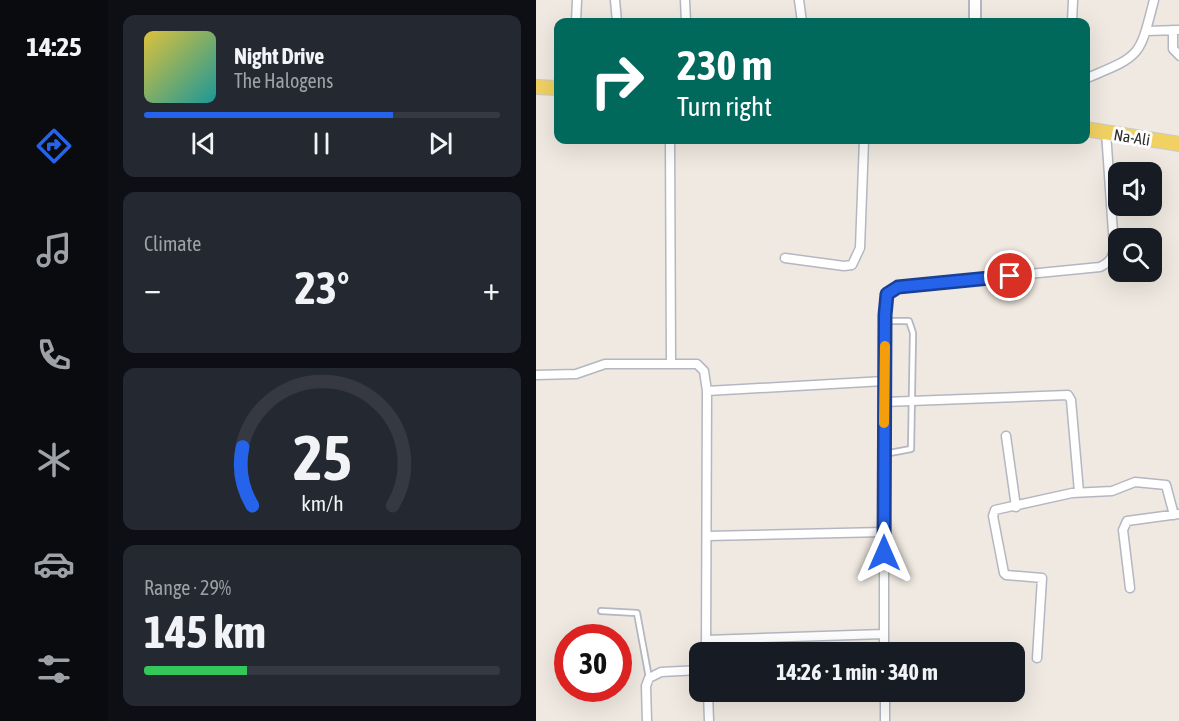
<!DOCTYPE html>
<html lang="en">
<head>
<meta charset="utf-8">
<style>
  :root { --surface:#171b24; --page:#242831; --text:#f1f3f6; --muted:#9ea1a6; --line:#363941; --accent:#2563eb }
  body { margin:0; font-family:"Asap Condensed",sans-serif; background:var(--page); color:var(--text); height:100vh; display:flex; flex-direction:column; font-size:22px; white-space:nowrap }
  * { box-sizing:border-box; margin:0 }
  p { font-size:20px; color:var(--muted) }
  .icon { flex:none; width:33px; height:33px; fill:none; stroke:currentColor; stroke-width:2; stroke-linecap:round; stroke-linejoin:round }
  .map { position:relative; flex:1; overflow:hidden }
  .side { display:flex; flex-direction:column; gap:15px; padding:15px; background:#0d0f14; width:428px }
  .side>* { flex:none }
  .hud { position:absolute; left:18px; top:18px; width:536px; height:126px; border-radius:12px; box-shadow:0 6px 24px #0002; background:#00695c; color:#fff; overflow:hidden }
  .controls { position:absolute; left:572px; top:162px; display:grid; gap:12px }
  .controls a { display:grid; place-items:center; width:54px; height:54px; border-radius:12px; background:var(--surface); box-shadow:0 6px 24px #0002; font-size:30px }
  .speed { position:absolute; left:18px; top:624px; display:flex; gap:12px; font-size:30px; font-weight:700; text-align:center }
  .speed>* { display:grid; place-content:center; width:78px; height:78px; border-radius:50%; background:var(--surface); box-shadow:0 6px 24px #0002; line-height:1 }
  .speed .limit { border:9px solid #d22; background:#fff; color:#111 }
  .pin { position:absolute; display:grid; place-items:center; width:51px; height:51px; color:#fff; margin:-26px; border:3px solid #fff; border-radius:50%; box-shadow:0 2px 6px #0007 }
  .me { position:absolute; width:66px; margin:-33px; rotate:0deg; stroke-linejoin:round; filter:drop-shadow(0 0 4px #0008) }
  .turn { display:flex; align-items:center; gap:21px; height:126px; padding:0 24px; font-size:27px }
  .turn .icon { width:78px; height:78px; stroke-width:2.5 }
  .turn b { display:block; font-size:42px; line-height:51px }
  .big { font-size:45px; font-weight:700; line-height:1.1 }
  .side .card { flex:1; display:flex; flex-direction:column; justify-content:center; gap:9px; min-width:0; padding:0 21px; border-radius:12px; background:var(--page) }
  .side .dial { align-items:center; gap:0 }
  .dial svg { height:156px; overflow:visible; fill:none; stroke:var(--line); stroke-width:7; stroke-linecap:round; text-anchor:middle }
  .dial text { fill:var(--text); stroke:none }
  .song { display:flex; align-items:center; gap:18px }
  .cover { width:72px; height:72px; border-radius:9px; background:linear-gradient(135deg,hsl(50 70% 55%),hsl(180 70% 35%)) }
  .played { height:6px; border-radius:3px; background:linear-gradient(90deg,var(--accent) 70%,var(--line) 70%) }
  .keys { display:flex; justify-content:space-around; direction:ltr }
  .heat { display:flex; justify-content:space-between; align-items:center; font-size:33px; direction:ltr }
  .charge { height:9px; border-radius:4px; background:linear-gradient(90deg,#34c759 29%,var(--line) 0) }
  .trip { position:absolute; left:153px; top:642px; width:336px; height:60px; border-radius:12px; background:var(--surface); box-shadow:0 6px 24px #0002; font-weight:700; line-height:60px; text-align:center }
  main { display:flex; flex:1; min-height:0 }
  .menu { display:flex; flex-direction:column; width:108px; justify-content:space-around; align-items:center; background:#090b0e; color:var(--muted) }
  .menu .icon { width:42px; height:42px }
  .menu .current { color:var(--accent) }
  .menu b { font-size:27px; color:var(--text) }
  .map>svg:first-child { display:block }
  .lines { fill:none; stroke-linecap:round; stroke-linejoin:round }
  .service-casing { stroke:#b4b7c1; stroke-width:8 }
  .minor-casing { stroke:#b4b7c1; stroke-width:11 }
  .tertiary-casing { stroke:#b4b7c1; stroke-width:14 }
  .primary-casing { stroke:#c9c9c9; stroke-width:16 }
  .service { stroke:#fff; stroke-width:4.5 }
  .minor { stroke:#fff; stroke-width:8 }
  .tertiary { stroke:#fff; stroke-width:10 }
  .primary { stroke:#f2d163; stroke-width:14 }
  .route-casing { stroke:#184099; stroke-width:15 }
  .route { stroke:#2563eb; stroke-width:10 }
  .slow { stroke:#f59e0b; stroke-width:10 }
  .labels { text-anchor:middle; stroke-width:6; stroke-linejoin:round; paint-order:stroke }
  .street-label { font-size:16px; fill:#2e2e2e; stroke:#fff }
</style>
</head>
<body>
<main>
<nav class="menu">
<b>14:25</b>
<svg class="icon current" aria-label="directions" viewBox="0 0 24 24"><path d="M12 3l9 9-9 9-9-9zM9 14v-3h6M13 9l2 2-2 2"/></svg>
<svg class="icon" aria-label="music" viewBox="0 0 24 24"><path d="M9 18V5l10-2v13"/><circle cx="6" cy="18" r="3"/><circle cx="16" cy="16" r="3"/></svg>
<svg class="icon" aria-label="phone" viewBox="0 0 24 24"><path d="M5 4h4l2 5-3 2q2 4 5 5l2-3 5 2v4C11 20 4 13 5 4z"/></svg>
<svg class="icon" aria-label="climate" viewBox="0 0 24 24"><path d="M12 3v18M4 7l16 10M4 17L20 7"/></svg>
<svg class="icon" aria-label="car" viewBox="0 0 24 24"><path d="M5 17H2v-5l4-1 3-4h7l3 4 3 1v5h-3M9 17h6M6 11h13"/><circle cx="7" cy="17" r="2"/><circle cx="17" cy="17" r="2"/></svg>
<svg class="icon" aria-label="filters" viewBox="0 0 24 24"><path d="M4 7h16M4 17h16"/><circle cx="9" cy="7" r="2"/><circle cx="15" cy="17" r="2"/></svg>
</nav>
<section class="side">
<div class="card">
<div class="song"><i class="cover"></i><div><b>Night Drive</b><p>The Halogens</p></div></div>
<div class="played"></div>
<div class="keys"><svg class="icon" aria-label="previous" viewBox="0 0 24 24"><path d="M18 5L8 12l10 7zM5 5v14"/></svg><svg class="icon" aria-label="pause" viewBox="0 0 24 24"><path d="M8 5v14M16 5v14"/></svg><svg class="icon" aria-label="next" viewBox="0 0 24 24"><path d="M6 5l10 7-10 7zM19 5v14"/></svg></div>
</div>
<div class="card"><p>Climate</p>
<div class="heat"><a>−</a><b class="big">23°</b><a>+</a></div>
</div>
<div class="card dial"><svg viewBox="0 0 100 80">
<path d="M14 69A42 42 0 1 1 86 69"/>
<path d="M14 69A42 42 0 0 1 9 39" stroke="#2563eb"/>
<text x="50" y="56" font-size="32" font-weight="700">25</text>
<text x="50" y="72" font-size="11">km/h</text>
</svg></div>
<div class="card"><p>Range · 29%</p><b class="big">145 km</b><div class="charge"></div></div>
</section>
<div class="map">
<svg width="644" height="721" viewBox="0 0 644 721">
  <rect width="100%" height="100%" fill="#efe9e1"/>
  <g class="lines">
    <!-- service casing -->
    <g class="service-casing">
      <path id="service" d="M348,454l27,-5 2,-116 -4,-12h-23
        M65,611l36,2 12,65"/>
    </g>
    <!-- minor casing -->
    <g class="minor-casing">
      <path id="minor" d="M79,0l2,22
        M149,0l1,22
        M263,0l3,22
        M40,22l1,-22
        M536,22l1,-22
        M637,30v19l7,7
        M610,31l34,-1
        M549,79c56,-24 54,-20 69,-79
        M134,140l1,223
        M249,258l59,8 8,-1 8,-17 4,-108
        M0,375l40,-1 29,-10h92l7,7 3,20 -1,261
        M171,391l177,-10
        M348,402l184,-7 3,5 8,92
        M470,436l10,71
        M348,532v120
        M171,536l177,-4 1,-217c0,-12 -1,-25 13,-28l202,-20c10,-5 13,-9 14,-20l-8,-115
        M594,588l-7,-58 4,-9 52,-7
        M170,640l178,-6
        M501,658l5,-80 -36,-3 -2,-2 -11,-57 2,-6 77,-17 40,-2 23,-9 31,3 8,30
        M172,692l1,29
        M349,692v29
        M111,721l-1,-35 3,-8 12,-6 39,-2"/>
    </g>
    <!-- tertiary casing -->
    <g class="tertiary-casing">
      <path id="tertiary" d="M439,22v-22"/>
    </g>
    <!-- primary casing -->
    <g class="primary-casing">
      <path id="primary" d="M0,87l22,1
        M549,129l95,15"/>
    </g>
    <!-- service -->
    <use href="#service" class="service"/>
    <!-- minor -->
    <use href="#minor" class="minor"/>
    <!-- tertiary -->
    <use href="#tertiary" class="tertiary"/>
    <!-- primary -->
    <use href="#primary" class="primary"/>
  </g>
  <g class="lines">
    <!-- route casing -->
    <g class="route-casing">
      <path id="route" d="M348,553l1,-238 2,-21 11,-7 112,-11"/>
    </g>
    <!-- route -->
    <use href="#route" class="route"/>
    <!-- slow -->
    <path class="slow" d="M348,423l1,-77"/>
  </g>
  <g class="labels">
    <!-- street labels -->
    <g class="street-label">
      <text transform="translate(596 137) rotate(9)" y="6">Na-Ali</text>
    </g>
  </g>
</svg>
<div class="controls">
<a><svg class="icon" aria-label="sound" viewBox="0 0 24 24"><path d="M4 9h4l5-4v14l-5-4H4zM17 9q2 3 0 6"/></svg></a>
<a><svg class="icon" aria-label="search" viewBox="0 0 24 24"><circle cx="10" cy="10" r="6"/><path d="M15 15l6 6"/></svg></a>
</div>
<div class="speed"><div class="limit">30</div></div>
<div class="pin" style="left:474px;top:276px;background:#d93025"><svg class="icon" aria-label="arrive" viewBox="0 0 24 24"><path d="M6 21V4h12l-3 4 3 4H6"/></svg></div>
<svg class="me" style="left:348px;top:553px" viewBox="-20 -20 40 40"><path d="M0-17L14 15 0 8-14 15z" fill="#2563eb" stroke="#fff" stroke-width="4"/></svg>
<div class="trip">14:26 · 1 min · 340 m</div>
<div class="hud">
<div class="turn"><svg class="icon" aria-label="right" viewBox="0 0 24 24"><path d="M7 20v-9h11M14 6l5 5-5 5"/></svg><div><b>230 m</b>Turn right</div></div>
</div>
</div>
</main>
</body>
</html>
